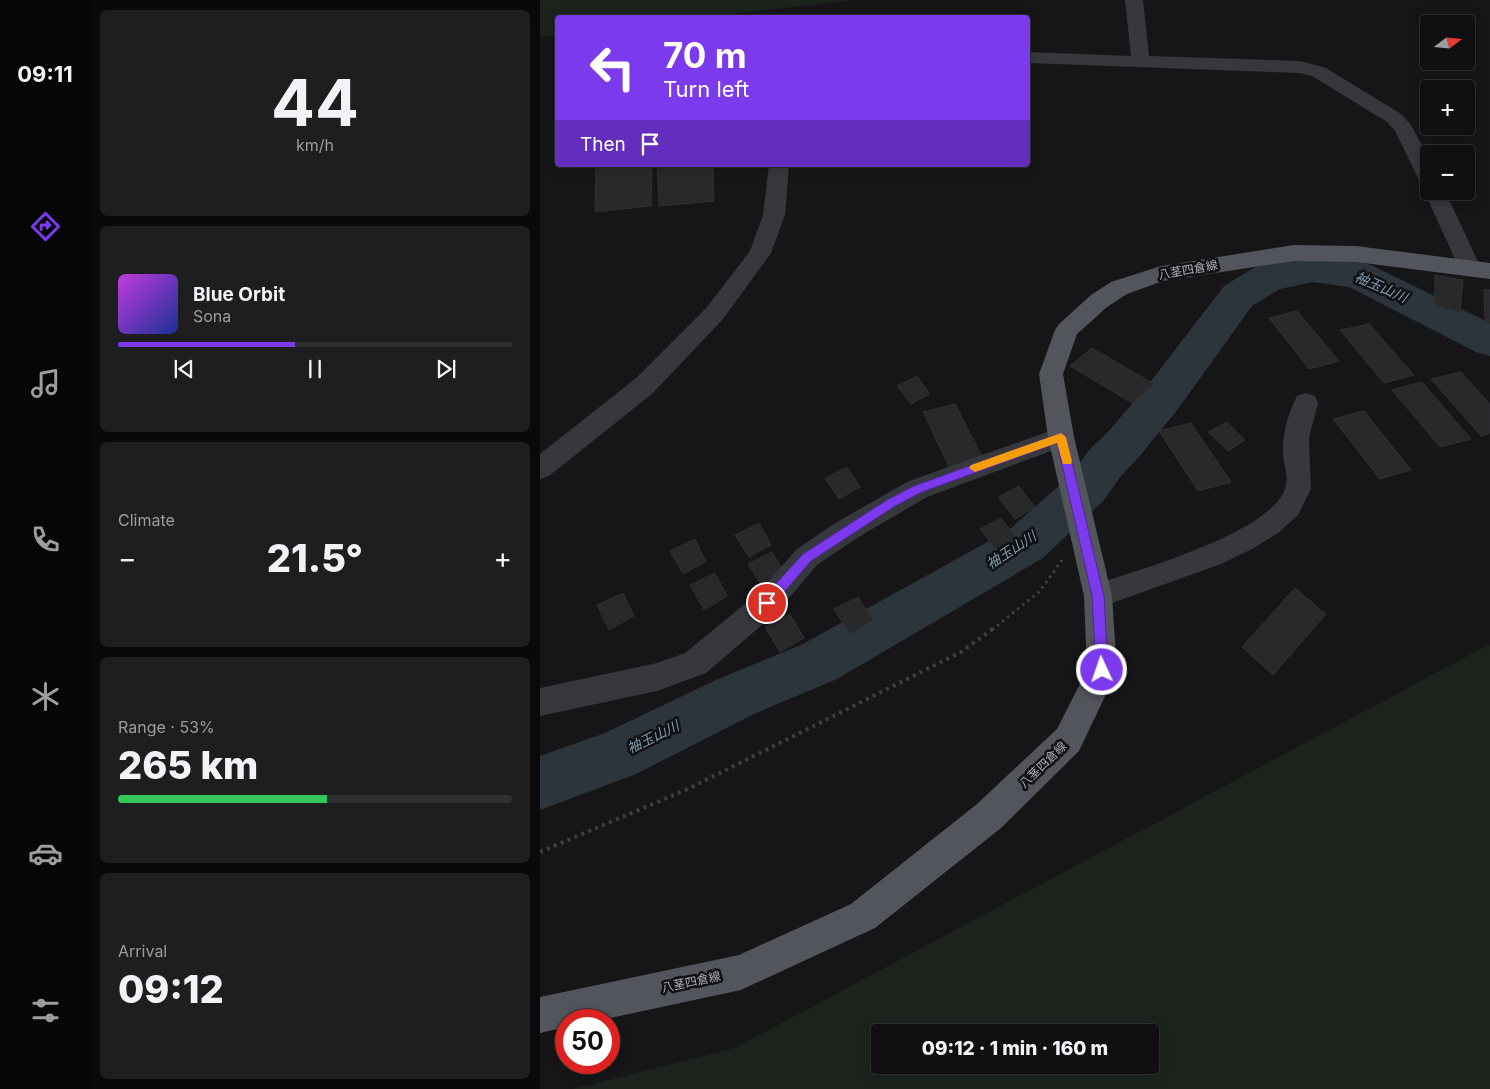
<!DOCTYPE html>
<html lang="en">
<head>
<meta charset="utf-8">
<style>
  :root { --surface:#101012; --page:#1e1e20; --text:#f1f3f6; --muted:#9c9d9f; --line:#303032; --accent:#7c3aed }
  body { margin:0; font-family:Inter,"Noto Sans JP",sans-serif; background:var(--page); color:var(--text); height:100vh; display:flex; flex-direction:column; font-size:19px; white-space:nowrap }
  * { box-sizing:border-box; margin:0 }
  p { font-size:16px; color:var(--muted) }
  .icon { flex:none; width:28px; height:28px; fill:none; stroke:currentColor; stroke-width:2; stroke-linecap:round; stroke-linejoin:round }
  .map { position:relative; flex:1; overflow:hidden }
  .side { display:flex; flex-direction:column; gap:10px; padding:10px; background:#09090a; width:450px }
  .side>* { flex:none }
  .top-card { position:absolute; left:15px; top:15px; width:475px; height:152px; border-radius:5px; box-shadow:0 2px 12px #0003,0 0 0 1px var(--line); background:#7c3aed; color:#fff; overflow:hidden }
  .needle { width:32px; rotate:74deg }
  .controls { position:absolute; left:880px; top:15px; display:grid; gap:10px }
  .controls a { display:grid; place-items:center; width:55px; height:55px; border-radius:5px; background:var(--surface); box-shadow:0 2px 12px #0003,0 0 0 1px var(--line); font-size:25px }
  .speed { position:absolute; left:15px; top:1009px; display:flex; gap:10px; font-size:25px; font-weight:700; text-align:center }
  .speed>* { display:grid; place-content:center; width:65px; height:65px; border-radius:50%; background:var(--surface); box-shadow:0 2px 12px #0003,0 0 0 1px var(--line); line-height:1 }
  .speed .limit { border:8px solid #d22; background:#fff; color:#111 }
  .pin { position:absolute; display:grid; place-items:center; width:42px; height:42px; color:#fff; margin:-21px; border:2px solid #fff; border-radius:50%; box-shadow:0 1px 5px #0007 }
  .me { position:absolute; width:55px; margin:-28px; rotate:357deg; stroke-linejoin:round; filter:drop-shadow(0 0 4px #0008) }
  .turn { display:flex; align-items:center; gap:18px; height:105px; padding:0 25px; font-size:22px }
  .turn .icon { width:65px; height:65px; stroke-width:2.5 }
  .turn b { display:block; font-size:35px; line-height:42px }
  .then { display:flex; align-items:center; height:48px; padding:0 25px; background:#0003; gap:10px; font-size:19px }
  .big { font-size:38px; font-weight:800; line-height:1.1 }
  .side .card { flex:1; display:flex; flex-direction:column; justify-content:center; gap:8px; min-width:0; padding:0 18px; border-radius:8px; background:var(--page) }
  .side .dial { align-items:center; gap:0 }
  .dial b { font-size:65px; line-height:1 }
  .song { display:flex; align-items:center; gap:15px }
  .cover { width:60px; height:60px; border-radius:8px; background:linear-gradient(135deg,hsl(290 70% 55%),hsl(230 70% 35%)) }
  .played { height:5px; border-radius:2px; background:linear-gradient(90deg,var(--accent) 45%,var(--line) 45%) }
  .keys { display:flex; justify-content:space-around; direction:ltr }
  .heat { display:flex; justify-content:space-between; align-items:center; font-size:28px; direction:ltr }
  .charge { height:8px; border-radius:4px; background:linear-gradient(90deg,#34c759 53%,var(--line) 0) }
  .trip { position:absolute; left:331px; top:1024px; width:288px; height:50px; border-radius:5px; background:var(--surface); box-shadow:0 2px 12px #0003,0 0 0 1px var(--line); font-weight:800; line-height:50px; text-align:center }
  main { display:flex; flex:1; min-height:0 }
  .dock { display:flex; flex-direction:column; width:90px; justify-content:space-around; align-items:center; background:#060607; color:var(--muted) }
  .dock .icon { width:35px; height:35px }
  .dock .selected { color:var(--accent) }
  .dock b { font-size:22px; color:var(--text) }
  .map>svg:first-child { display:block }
  .green { fill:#1c231d; fill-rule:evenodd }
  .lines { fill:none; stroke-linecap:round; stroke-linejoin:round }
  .river { fill:#2c353c; fill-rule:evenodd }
  .building { fill:#29292c; stroke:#303034 }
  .path-far1 { stroke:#3d3f44; stroke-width:3; stroke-dasharray:2.5 4; stroke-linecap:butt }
  .path { stroke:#3d3f44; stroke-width:4; stroke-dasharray:3 4.5; stroke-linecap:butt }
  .minor { fill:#37383d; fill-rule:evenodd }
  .major { fill:#53555c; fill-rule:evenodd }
  .route { fill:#7c3aed; stroke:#51269a }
  .slow { fill:#f59e0b }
  .labels { text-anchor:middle; stroke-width:5; stroke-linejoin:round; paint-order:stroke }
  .street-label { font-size:12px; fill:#a8adb8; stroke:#111113 }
  .water-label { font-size:14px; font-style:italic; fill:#7f9bb3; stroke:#111113 }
</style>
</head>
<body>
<main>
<nav class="dock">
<b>09:11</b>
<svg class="icon selected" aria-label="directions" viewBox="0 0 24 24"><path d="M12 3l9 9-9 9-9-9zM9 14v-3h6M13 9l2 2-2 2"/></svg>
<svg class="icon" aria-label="music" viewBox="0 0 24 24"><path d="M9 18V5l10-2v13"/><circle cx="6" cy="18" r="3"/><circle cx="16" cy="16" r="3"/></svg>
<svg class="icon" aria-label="phone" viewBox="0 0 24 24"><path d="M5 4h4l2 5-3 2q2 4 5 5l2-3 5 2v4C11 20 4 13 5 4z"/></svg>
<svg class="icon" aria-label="climate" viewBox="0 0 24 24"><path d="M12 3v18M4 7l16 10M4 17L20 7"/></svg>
<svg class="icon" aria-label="car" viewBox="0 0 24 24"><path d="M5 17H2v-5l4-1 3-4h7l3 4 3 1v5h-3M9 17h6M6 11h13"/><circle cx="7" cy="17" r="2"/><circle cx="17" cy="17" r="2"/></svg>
<svg class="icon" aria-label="filters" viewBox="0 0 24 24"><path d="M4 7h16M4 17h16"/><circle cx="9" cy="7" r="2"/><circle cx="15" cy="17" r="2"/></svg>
</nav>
<section class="side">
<div class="card dial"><b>44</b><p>km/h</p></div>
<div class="card">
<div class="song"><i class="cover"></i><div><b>Blue Orbit</b><p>Sona</p></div></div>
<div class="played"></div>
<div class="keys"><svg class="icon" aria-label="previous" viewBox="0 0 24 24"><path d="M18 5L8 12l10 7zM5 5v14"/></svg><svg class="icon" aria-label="pause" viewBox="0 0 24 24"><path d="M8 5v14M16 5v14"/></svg><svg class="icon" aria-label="next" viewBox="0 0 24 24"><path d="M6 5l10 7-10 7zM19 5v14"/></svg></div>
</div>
<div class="card"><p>Climate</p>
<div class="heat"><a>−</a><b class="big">21.5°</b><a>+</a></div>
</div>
<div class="card"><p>Range · 53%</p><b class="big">265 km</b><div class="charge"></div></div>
<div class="card"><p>Arrival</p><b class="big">09:12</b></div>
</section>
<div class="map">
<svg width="950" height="1089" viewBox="0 0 950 1089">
  <rect width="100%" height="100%" fill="#161618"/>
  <!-- green -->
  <path class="green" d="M0,0h313l-148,17 -147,1 -1,17 -17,2z
    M950,644v445h-917l162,-41zM340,1032h270v33h-270z"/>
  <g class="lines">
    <!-- river -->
    <path class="river" d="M773,256l44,5 14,4 119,58v33l-14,-4 -127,-65 -36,-5 -33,7 -28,17 -74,103 -39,48 -18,19 -17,24 -61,58 -206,121 -81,34 -120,61 -96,36v-54l65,-23 113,-54 83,-34 208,-115 63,-56 17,-24 18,-17 41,-48 76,-99 31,-19z"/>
  </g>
  <!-- building -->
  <path class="building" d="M56,165h56l-1,41 -56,6z
    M117,165h56l1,36 -55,5z
    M895,275l28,5 -3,32 -25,-7z
    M944,289l6,1v32l-5,-1z
    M757,311l42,50 -30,8 -40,-51z
    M829,324l45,51 -30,8 -44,-53z
    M552,348l62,36 -22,19 -62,-37z
    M921,372l29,32v29l-9,3 -50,-57z
    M377,376l13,18 -19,10 -14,-18z
    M882,382l49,57 -31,8 -48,-57z
    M415,404l30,58 -34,9 -28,-59z
    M824,411l47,59 -31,9 -47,-60z
    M687,422l18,18 -17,11 -20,-19z
    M651,423l40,59 -33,9 -39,-60z
    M307,467l13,20 -21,12 -14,-21z
    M479,486l16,21 -20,12 -17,-22z
    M461,518l16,21 -20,12 -17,-22z
    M219,523l12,22 -22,12 -14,-22z
    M155,539l11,23 -23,12 -13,-23z
    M232,552l13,22 -22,13 -15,-23z
    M175,573l12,23 -23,14 -14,-25z
    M755,588l31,26 -53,61 -31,-28z
    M83,593l11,23 -25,14 -12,-25z
    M318,597l15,23 -23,14 -16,-25z
    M250,614l14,24 -24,14 -15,-25z"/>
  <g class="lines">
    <!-- path-far1 -->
    <path class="path-far1" d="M452,630l48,-39 22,-31"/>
    <!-- path -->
    <path class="path" d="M0,852l150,-64 271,-136 33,-24"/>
    <!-- minor -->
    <path class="minor" d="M585,0h18l6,56 151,5 26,7 75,46 10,11 18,34v32h16l36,77 -3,5 -8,3 -8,-3 -3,-5 -35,-77 3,-5 -5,-1 -3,-5 -24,-49 -8,-9 -75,-46 -12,-3 -272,-10v-11l103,4z
      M229,165h20l-4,50 -14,38 -48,66 -70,74 -104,83 -9,3v-25l95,-75 72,-72 43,-56 13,-36z
      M766,393l9,3 3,7 -9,35 2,51 -13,26 -20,18 -26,16 -31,15 -123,44 -10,-3 -4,-9 4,-9c45,-16 180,-52 197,-98 4,-11 -1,-24 -2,-34 -1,-21 5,-41 14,-59z
      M521,427l9,3 4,7 -4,7 -143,53 -70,41 -40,27 -40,47 -71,61 -49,18 -117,25v-28l117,-25 28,-10 72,-59 40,-45 40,-27 72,-41z"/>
    <!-- major -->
    <path class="major" d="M754,245l62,1 134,17v16l-134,-17 -62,-1 -131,20 -36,13 -20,13 -30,27 -14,40 11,63 38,159 5,75 -38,80 -78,77 -126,100 -134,62 -140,30h-35v7l-26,6v-36l199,-42 112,-51 126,-100 80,-75 30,-59 -3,-74 -36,-159 -9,-63 16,-44 4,-6 32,-29 20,-13 50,-16z"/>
  </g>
  <!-- route -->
  <path class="route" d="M521,433l5,4 38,159 4,74 -2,5 -4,1 -4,-1 -2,-5 -4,-74 -35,-153 -135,49 -27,14 -84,55 -40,46 -4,1 -5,-1 -1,-4 1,-4 41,-45 84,-54 27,-14z"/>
  <!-- slow -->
  <path class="slow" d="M521,433l5,4 6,24 -1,3h-8l-6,-21 -82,29 -6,-4 2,-3z"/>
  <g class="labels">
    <!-- street labels -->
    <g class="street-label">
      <text transform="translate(648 270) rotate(-10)" y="4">八茎四倉線</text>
      <text transform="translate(503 765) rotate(-44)" y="4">八茎四倉線</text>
      <text transform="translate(151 982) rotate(-12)" y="4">八茎四倉線</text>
    </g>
    <!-- water labels -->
    <g class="water-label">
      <text transform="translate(841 287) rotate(24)" y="5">袖玉山川</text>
      <text transform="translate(471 550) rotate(-33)" y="5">袖玉山川</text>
      <text transform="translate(113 737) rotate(-26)" y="5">袖玉山川</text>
    </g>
  </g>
</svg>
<div class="controls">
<a><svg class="needle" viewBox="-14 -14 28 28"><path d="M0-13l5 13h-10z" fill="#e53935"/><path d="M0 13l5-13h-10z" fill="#9c9d9f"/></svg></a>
<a>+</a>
<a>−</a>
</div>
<div class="speed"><div class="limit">50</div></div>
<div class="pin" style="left:227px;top:603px;background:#d93025"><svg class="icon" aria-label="arrive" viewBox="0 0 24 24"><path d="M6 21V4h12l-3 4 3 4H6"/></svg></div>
<svg class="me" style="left:562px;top:670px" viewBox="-20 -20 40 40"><circle r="17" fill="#7c3aed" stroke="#fff" stroke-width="3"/><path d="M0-11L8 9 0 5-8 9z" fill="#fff"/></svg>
<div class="trip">09:12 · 1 min · 160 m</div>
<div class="top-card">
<div class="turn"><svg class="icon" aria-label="left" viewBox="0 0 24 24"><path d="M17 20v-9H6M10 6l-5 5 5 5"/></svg><div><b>70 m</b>Turn left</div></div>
<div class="then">Then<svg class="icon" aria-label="arrive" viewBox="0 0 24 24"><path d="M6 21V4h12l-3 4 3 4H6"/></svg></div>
</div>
</div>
</main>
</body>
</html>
